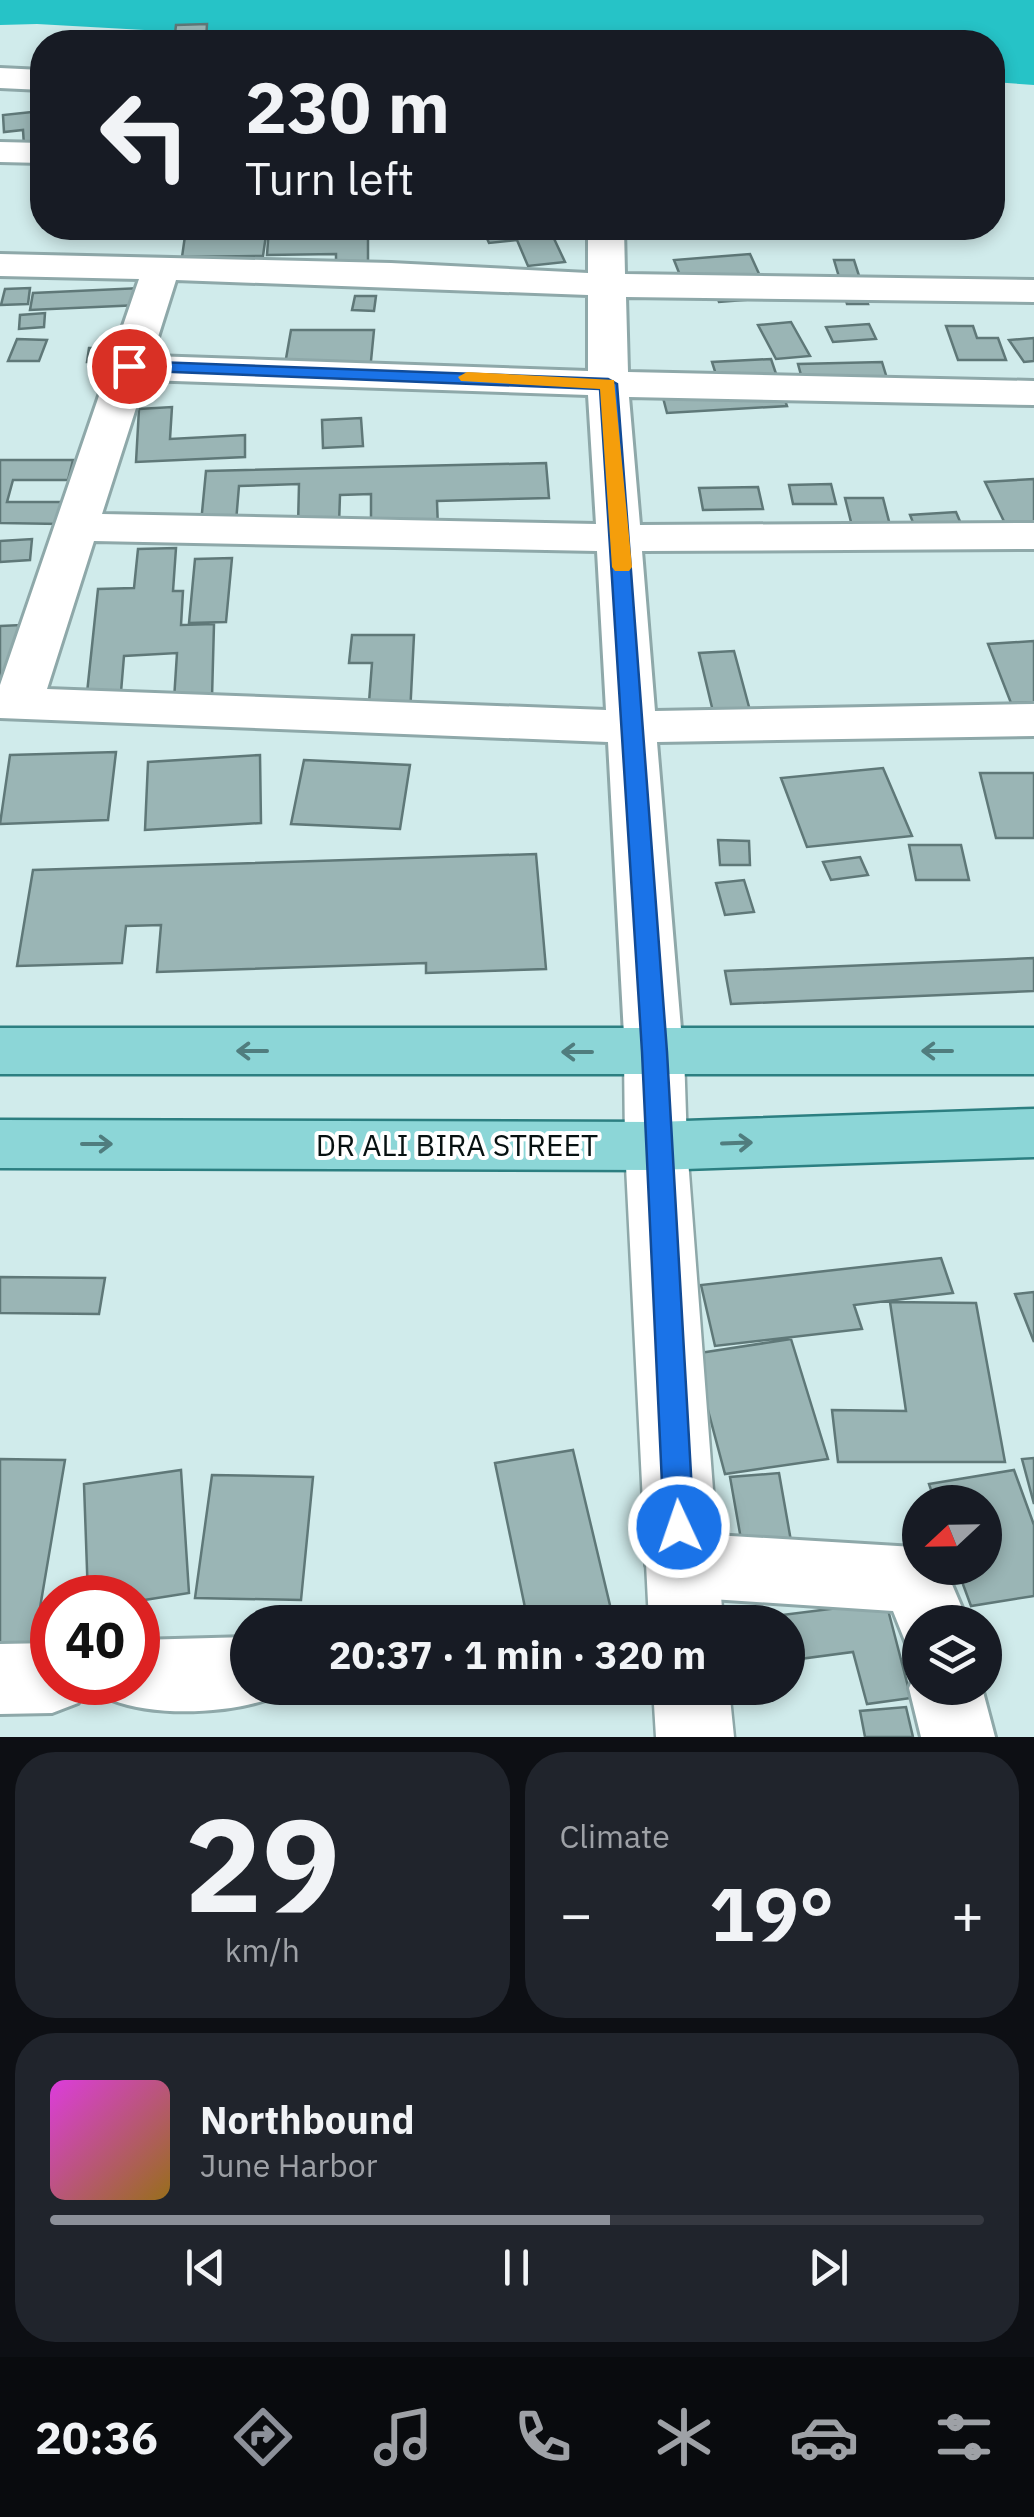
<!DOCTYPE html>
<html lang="en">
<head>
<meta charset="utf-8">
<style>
  :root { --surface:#171b24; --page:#20242c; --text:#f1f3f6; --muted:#9ea1a6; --line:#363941; --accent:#8c9099 }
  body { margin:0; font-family:"IBM Plex Sans",sans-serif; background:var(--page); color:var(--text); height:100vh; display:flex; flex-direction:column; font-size:38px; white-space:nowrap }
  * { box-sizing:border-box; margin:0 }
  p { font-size:32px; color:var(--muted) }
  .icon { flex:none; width:55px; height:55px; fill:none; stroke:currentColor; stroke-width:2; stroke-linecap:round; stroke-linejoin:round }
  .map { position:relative; height:1737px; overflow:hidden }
  .drawer { display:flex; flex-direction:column; gap:15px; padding:15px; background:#0d0f14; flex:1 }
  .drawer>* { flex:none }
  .top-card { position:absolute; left:30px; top:30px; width:975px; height:210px; border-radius:40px; box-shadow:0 5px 15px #0003; background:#171b24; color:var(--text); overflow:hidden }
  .needle { width:65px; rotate:248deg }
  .buttons { position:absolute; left:902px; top:1485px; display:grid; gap:20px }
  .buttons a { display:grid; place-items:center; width:100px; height:100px; border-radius:50%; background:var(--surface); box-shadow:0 5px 15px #0003; font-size:50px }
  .speed { position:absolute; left:30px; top:1575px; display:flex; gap:20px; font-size:50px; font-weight:700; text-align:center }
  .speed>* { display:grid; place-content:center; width:130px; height:130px; border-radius:50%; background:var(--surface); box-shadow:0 5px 15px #0003; line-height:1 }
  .speed .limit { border:15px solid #d22; background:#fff; color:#111 }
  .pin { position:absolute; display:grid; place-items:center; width:85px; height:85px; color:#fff; margin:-42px; border:5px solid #fff; border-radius:50%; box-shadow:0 2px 10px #0007 }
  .me { position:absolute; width:110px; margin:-55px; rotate:357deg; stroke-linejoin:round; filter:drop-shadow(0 0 8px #0008) }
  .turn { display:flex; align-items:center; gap:35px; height:210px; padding:0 50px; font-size:45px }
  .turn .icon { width:130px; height:130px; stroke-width:2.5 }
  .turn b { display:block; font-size:70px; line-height:85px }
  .big { font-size:75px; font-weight:800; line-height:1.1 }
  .drawer .tile { flex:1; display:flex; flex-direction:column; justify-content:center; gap:15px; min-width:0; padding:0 35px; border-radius:40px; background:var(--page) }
  .drawer .dial { align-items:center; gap:0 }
  .dial b { font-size:130px; line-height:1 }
  .song { display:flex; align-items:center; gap:30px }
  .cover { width:120px; height:120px; border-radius:15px; background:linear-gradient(135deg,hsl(300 70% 55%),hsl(40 70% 35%)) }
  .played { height:10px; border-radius:5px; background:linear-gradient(90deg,var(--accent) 60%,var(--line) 60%) }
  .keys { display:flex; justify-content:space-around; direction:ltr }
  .heat { display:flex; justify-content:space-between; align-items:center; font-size:55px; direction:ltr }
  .drawer .tiles { flex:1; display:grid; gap:15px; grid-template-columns:1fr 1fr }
  .tile:last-child { grid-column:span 2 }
  .trip { position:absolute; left:230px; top:1605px; width:575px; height:100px; border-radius:50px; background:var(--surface); box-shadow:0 5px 15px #0003; font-weight:800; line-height:100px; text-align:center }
  .dock { display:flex; height:160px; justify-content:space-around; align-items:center; background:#090b0e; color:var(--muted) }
  .dock .icon { width:70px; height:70px }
  .dock .selected { color:var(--accent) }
  .dock b { font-size:45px; color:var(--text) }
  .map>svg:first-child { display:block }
  .forest { fill:#26c3c7 }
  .building { fill:#9ab5b5; stroke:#5f7878; stroke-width:2.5 }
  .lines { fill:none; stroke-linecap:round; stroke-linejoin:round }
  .minor-casing { stroke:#8ea8a9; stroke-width:6 }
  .tertiary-casing { stroke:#8ea8a9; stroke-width:5 }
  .primary-casing { stroke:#2c7f81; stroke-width:5 }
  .minor { fill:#fff; fill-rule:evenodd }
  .tertiary { fill:#fff; fill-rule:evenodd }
  .primary { fill:#8cd6d7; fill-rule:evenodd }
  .oneway { stroke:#507d7e }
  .route { fill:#1a73e8; stroke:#114b97; stroke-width:2.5 }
  .slow { fill:#f59e0b }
  .labels { text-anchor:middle; stroke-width:8; stroke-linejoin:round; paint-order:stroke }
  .street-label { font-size:30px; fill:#071111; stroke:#fff }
</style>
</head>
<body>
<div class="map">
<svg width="1034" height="1737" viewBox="0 0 1034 1737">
  <rect width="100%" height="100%" fill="#d0ebeb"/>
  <!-- forest -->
  <path class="forest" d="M0,0h1034v85l-41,-3 -1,-40h-633l-322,-18 -37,1z"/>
  <!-- building -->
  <path class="building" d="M207,24l-1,18h-32l2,-17z
    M42,111v34l-18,1 -1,-16 -19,2 -1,-17z
    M165,228h102l-4,28 -81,1 3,-21h-21z
    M269,228h99v48l-32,1v-23l-69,1z
    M549,228l16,34 -37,4 -11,-26 -28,3 -4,-9z
    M750,254l20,44 -51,4 -6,-16 -28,2 -11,-28z
    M834,260h20l14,44h-21z
    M30,288l-2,16 -27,1 4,-16z
    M141,288l-1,17 -110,5 3,-17z
    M355,296h21l-2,15 -22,-1z
    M45,313l-1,14 -25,2 1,-14z
    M791,322l19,34 -34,3 -18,-34z
    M869,324l7,15 -43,3 -7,-15z
    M946,326h27l4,12h21l8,22h-48z
    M291,330h83l-4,41 -86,-1z
    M1034,338v23l-10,1 -15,-22z
    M17,339l30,1 -8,21h-31z
    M89,348h22l-2,14h-22z
    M771,359l16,47 -120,7 -6,-23 59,-3 -8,-25z
    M882,362l7,23 -85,1 -6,-22z
    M172,407l-2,32 75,-4v22l-109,5 3,-53z
    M361,418l2,28 -40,2 -1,-28z
    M0,460h73l-5,20h-55l-6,22h60l-6,22 -61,-1z
    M546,463l3,35 -112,3 1,28 -67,1v-36l-31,1 -1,30 -41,1 1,-42 -60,2 -3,36 -35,1 5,-52z
    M1034,479v60l-21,1 -28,-58z
    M831,484l5,20h-43l-4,-19z
    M758,487l5,22 -60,1 -4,-22z
    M845,498h38l9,35 -38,1z
    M956,512l11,26 -47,2 -10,-25z
    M32,539l-2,21 -30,2v-21z
    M176,548l-3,43h10l-2,34 33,-1 -2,74 -38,2 3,-47 -53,3 -3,36 -34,1 11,-104 36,-1 4,-39z
    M232,558l-6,64 -37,1 6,-64z
    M21,625l-11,50h-10v-49z
    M352,635h62l-4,80h-42l4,-52h-23z
    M1034,641v61l-23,1 -23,-59z
    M734,651l18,67 -37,2 -16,-67z
    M116,752l-8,68 -108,4 10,-69z
    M260,755l1,68 -116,7 3,-68z
    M304,760l106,5 -10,64 -109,-5z
    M883,768l29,68 -105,11 -26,-69z
    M980,773h54v65h-38z
    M718,840l31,1 1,24h-30z
    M909,845h52l8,35h-53z
    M536,854l10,115 -120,4v-10l-269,9 4,-47 -35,1 -4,37 -105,3 16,-96z
    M860,857l8,18 -37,5 -8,-18z
    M744,880l10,32 -29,3 -9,-32z
    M1034,958v33l-303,13 -6,-33z
    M941,1258l12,35 -99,12 8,24 -147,17 -14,-61z
    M0,1277l105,1 -6,36 -99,-1z
    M1034,1292v50l-19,-48z
    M890,1302l86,1 29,159h-167l-6,-52 74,1z
    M791,1339l37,120 -103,15 -32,-120z
    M573,1450l41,172h-86l-33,-159z
    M1034,1458v46l-12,-45z
    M0,1459l65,1 -34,201h-31z
    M181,1470l8,123 -51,8v-3h-50l-4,-114z
    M1014,1470l20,55v71l-63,10 -14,-38h28v-66h-50l-6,-18z
    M779,1473l12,68 -49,4 -12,-68z
    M212,1475l101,2 -12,123 -106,-2z
    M886,1602l25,96 -44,6 -14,-52 -61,8 -4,-38h-4l-2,-7z
    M906,1707l7,30h-48l-5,-26z"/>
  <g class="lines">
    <!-- minor casing -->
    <g class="minor-casing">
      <path id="minor" d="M0,68l42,2v20l-42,-2z
        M0,142l42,1v20l-42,-1z
        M588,228h36l1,46 409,6v22l-408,-5 2,75 406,9v24l-405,-8 11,128 394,-2v26l-392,2 13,160 379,-7v32l-377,6 26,311 -9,15 -20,7 -20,-7 -9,-15 -17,-311 -608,-24v-33l139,-406 -139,-3v-22l391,9 197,10zM176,280l412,15v76l-436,-15zM145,380l443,15 8,129 -494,-10zM94,541l503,10 9,159 -559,-21z
        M681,1533l233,14 6,3v18h25l23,54h-48v29l-13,-5 -14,-35 -212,-14 -25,-9 -10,-23 10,-23z
        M248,1637v51h30l-4,9c-43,17 -119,20 -162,3l-7,-18h33v-42z
        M52,1643v39h34l-8,21 -26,10 -52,1v-70z
        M920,1663v25h62l13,49h-74l-12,-49z"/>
    </g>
    <!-- tertiary casing -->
    <g class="tertiary-casing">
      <path id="tertiary" d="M654,1030l21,7 9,16 3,93 36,476h-74l-24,-476 -1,-93 9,-16z
        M653,1688h76l5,49h-78z"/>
    </g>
    <!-- primary casing -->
    <g class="primary-casing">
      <path id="primary" d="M0,1028h1034v46h-1034z
        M1034,1109v48l-378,13 -656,-2v-48l656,2z"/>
    </g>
    <!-- minor -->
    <use href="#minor" class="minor"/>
    <!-- tertiary -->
    <use href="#tertiary" class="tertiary"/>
    <!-- primary -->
    <use href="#primary" class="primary"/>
  </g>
  <!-- one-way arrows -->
  <defs><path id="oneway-shaft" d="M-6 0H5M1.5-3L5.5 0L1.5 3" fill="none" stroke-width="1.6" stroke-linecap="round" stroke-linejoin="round" transform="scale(2.5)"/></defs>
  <g class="oneway">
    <use href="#oneway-shaft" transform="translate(252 1051) rotate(-180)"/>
    <use href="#oneway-shaft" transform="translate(937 1051) rotate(180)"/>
    <use href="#oneway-shaft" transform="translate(577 1052) rotate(-180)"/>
    <use href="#oneway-shaft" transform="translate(737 1143) rotate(-2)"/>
    <use href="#oneway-shaft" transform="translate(97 1144)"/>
  </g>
  <!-- route -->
  <path class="route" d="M129,361l479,18 9,5 50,668 27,475 -4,10 -11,4 -11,-4 -4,-10 -22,-475 -42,-663 -477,-19v-7z"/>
  <!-- slow -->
  <path class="slow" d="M467,372l147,8 18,187 -3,4h-14l-3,-4 -12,-178 -139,-8 -3,-4z"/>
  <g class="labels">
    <!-- street labels -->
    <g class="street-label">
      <text x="457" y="1156">DR ALI BIRA STREET</text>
    </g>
  </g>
</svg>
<div class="buttons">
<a><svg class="needle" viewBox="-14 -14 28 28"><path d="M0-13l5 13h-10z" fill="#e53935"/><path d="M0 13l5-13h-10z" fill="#9ea1a6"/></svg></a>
<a><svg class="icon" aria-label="layers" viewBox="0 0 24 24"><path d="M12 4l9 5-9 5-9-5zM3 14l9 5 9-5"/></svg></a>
</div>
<div class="speed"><div class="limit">40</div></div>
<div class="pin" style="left:129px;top:366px;background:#d93025"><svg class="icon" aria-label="arrive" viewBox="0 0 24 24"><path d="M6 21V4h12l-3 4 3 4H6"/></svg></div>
<svg class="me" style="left:679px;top:1527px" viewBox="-20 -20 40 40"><circle r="17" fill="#1a73e8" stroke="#fff" stroke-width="3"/><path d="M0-11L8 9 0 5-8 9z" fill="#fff"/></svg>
<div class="trip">20:37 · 1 min · 320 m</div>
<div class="top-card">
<div class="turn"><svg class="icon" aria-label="left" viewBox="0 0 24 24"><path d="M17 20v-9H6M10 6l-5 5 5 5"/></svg><div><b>230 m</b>Turn left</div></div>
</div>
</div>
<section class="drawer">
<div class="tiles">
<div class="tile dial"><b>29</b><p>km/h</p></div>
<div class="tile"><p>Climate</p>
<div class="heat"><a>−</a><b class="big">19°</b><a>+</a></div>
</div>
<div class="tile">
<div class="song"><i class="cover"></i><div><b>Northbound</b><p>June Harbor</p></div></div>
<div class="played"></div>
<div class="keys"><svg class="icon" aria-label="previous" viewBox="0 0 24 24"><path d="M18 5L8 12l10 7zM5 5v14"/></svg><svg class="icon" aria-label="pause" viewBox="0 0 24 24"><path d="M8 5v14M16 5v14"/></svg><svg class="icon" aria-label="next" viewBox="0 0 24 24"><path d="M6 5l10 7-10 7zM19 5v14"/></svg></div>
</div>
</div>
</section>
<nav class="dock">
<b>20:36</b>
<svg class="icon selected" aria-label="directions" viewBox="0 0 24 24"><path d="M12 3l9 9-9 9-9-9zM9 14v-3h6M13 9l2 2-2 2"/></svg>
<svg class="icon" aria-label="music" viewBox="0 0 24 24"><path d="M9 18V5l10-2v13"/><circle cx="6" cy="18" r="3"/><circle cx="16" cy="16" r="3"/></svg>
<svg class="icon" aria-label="phone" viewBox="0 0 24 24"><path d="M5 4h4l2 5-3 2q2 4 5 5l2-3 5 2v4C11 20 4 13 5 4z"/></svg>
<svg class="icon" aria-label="climate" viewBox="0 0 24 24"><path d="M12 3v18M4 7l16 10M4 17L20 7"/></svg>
<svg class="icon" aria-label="car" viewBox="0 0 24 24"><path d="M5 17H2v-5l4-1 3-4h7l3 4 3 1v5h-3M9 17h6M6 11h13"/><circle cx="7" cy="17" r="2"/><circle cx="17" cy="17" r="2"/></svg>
<svg class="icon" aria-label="filters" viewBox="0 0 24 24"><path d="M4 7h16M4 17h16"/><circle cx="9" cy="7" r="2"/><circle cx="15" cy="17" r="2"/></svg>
</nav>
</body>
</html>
